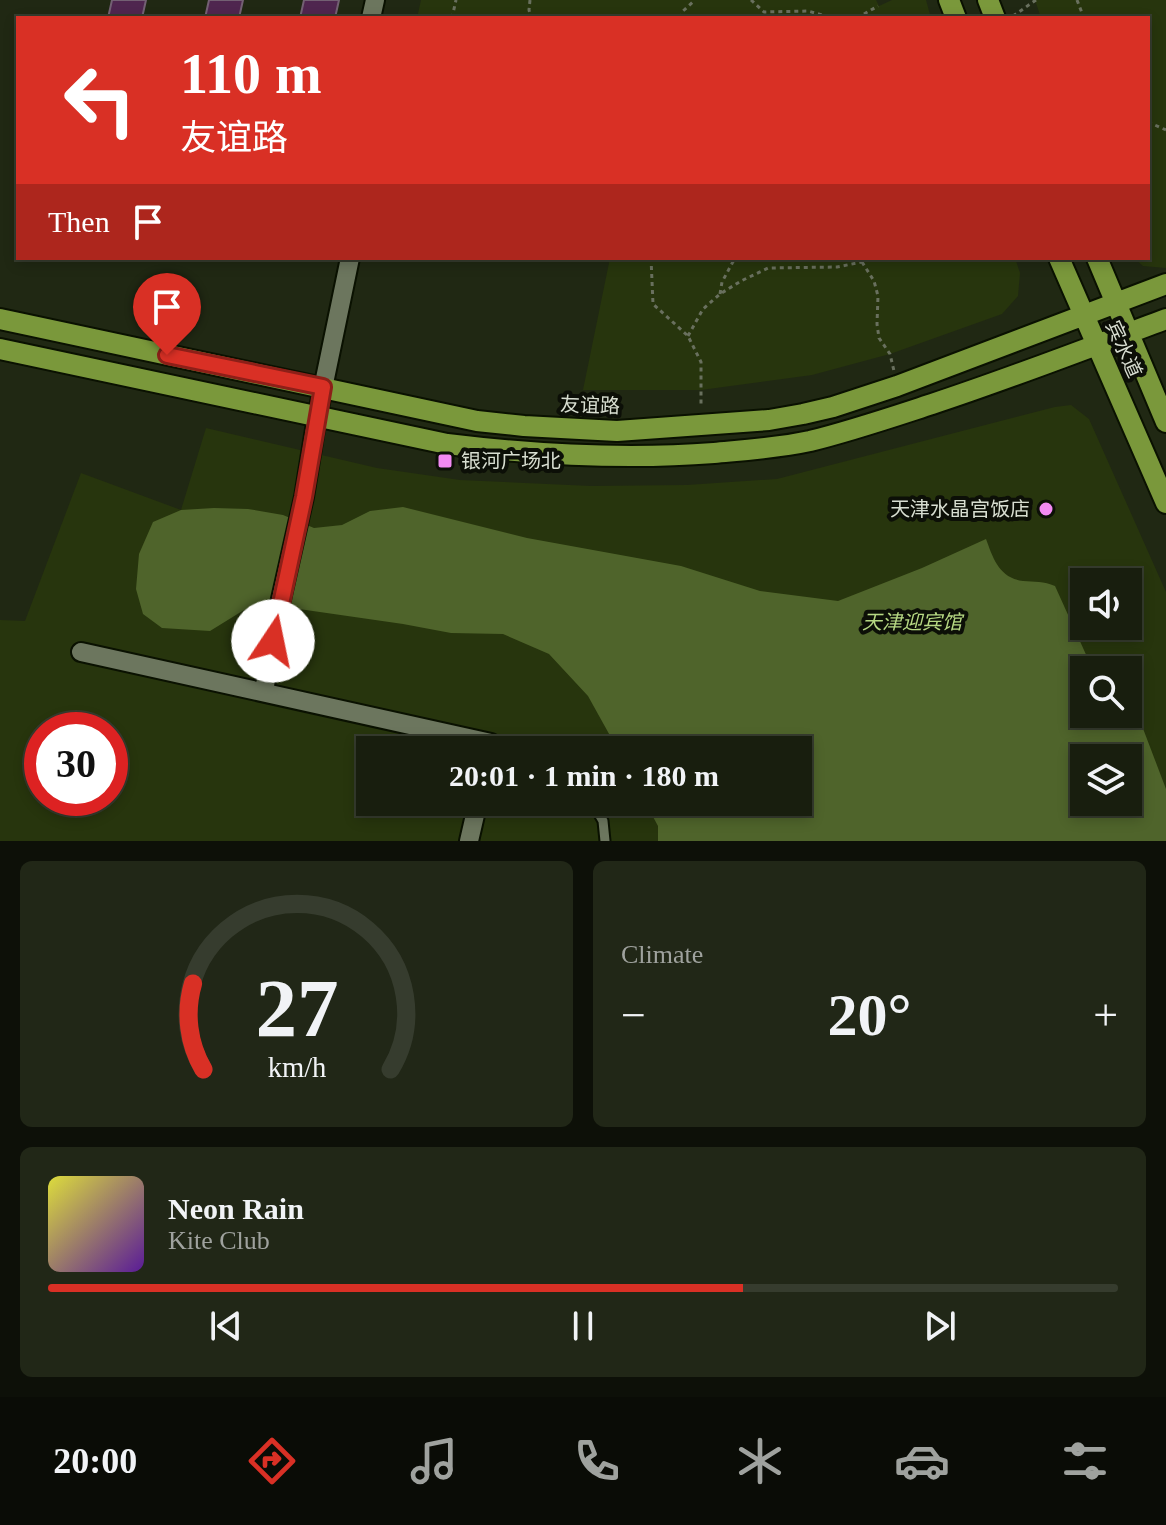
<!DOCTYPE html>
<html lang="en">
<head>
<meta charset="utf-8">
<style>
  :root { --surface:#181e0e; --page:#212717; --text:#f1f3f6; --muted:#9fa29e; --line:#363c2e; --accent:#d93025 }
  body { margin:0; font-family:"Times New Roman","Noto Sans SC",serif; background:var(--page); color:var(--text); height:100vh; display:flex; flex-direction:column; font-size:30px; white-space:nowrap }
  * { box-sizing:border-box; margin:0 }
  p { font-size:26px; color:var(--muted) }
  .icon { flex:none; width:44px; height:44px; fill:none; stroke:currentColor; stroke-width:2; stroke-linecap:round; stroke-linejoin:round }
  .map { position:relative; height:841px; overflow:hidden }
  .side { display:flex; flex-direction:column; gap:20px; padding:20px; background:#0d1008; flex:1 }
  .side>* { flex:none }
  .hud { position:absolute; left:16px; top:16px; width:1134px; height:244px; border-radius:0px; box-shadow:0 4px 12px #0003,0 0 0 2px var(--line); background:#d93025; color:#fff; overflow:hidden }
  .buttons { position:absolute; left:1070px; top:568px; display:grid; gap:16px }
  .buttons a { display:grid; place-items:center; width:72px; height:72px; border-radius:0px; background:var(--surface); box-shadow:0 4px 12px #0003,0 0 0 2px var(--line); font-size:40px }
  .speed { position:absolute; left:24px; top:712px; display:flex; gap:16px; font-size:40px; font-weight:700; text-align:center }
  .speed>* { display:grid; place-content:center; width:104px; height:104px; border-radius:50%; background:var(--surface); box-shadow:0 4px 12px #0003,0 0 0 2px var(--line); line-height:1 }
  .speed .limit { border:12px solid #d22; background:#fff; color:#111 }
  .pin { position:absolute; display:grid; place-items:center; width:68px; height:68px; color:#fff; margin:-82px -34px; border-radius:50% 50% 50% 0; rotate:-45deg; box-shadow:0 0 8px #0007 }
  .pin .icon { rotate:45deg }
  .me { position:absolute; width:88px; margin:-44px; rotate:11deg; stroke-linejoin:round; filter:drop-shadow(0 0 6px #0008) }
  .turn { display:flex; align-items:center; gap:28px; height:168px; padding:0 32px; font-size:36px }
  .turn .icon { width:104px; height:104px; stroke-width:2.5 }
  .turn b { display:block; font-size:56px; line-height:68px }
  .then { display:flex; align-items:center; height:76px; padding:0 32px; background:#0003; gap:16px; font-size:30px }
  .big { font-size:60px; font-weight:700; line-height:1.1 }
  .side .card { flex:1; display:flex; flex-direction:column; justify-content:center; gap:12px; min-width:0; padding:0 28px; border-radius:12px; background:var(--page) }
  .side .dial { align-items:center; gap:0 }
  .dial svg { height:208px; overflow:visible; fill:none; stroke:var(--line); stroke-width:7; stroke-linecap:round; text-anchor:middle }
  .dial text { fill:var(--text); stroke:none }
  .song { display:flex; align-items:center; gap:24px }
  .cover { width:96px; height:96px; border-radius:12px; background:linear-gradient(135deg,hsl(60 70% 55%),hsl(270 70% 35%)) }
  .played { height:8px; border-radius:4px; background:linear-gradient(90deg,var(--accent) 65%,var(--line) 65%) }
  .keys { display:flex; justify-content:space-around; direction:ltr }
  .heat { display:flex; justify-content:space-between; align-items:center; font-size:44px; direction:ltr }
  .side .tiles { flex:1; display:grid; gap:20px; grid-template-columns:1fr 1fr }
  .card:last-child { grid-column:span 2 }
  .trip { position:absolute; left:356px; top:736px; width:456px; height:80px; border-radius:0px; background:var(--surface); box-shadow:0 4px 12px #0003,0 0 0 2px var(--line); font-weight:700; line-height:80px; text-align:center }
  .tabs { display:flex; height:128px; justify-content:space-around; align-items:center; background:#0a0c06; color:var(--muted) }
  .tabs .icon { width:56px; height:56px }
  .tabs .active { color:var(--accent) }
  .tabs b { font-size:36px; color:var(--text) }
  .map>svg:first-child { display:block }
  .green { fill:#27350d; fill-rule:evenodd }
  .water { fill:#4f642b; fill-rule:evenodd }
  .building { fill:#4f264f; stroke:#736073; stroke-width:2 }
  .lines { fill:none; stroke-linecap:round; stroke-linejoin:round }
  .service-casing { stroke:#0a1101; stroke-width:13 }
  .minor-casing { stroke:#0a1101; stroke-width:22 }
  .primary-casing { stroke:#0a1101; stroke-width:24 }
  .path { stroke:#69705e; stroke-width:3; stroke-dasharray:4 4; stroke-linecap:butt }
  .service { stroke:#6c765e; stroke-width:9 }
  .minor { stroke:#6c765e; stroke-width:18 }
  .primary { stroke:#7a983b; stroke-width:20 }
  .route-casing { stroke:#8d1f18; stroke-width:20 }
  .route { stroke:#d93025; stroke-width:14 }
  .poi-dot { fill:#f28af2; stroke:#0c0f07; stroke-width:3 }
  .labels { text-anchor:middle; stroke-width:8; stroke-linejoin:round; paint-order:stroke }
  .street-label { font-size:20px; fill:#d8ded1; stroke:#0c0f07 }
  .poi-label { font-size:20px; fill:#d8ded1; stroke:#0c0f07; text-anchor:start }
  .park-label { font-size:20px; font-style:italic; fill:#b6d883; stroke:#0c0f07 }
</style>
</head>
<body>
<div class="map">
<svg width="1166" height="841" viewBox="0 0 1166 841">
  <rect width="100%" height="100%" fill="#202813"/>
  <!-- green -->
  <path class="green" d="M421,0h455l3,6 13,-6h34l5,18h-514z
    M1035,0h131v268l-23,-2 -9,-8h14v-240h-107z
    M610,258h405l5,15 -2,23 -16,18 -112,40 -78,21 -111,15h-118z
    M1071,405l18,14 77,173v249h-1166v-221l25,1 56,-148 100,37 25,-82 171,40 83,12 131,6 96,-1 90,-6 278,-72zM1084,582h44v44h-44zM1084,670h44v44h-44zM42,730h68v68h-68zM370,750h428v52h-428zM1084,758h44v44h-44z"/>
  <!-- water -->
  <path class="water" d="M403,507l124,31 154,28 79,25 78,10 84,-33 64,-29c7,19 13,39 37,42 11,1 21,0 32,5l38,84h-9v44h44v-5l11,9 27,71v52h-508v-15l-13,-24h153v-52h-180l-30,-54 -39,-42 -46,-20 -52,-1 -48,-9 -104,-15 -55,1 -34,21 -48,-3 -19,-14 -7,-25 3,-35 14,-32 28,-12 33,-2 34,1 35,6 31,13 28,-3 28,-14zM1084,758h44v44h-44z"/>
  <!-- building -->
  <path class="building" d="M112,0h34l-4,18h-34z
    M209,0h34l-4,18h-34z
    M304,0h35l-4,18h-35z"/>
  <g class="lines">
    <!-- service casing -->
    <g class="service-casing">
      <path id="service" d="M592,802l11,19 2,20"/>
    </g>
    <!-- minor casing -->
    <g class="minor-casing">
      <path id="minor" d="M371,18l4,-18
        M81,652l410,91 -2,7
        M264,691l13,-74 27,-120 13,-80 33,-159
        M469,841l9,-39"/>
    </g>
    <!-- primary casing -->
    <g class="primary-casing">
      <path id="primary" d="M949,0l7,18
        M988,0l7,18
        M1059,258l107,245
        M1097,258l69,164
        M0,319l477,102 47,5 93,5 152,-11 34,-6 30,-7 64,-21 269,-102
        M0,349l447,95c90,11 176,16 267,9 32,-3 64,-5 96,-12 41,-10 82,-24 122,-37 79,-26 156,-56 234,-85"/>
    </g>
    <!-- path -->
    <path class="path" d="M530,0l-1,10 2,8
      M751,0l13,12 44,-1 25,7
      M1077,0l7,18
      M1013,16l23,-16
      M452,18l4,-18
      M680,18l3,-7 12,-11
      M857,18l21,-12
      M1148,122l18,8
      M651,258l2,46 35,32 13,26v44
      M862,262l12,19 4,15 -1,28 2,14 11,16 4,17
      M720,294l2,-12 13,-24
      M688,336l15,-27 17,-15 21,-13 27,-13 69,-1 25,-5 8,-4"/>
    <!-- service -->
    <use href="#service" class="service"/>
    <!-- minor -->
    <use href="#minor" class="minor"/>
    <!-- primary -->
    <use href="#primary" class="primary"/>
  </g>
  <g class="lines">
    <!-- route casing -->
    <g class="route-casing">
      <path id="route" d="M167,355l156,32 -19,110 -31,144"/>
    </g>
    <!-- route -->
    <use href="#route" class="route"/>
  </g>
  <!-- markers -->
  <g class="poi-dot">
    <rect x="437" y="453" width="16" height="16" rx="4"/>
    <circle cx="1046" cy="509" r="8"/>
  </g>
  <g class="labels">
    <!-- street labels -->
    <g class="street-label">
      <text transform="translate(1124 349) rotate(66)" y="7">宾水道</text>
      <text transform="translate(590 405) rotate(2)" y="7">友谊路</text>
    </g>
    <!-- poi labels -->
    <g class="poi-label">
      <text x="461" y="468">银河广场北</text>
      <text x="1030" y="516" text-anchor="end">天津水晶宫饭店</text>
    </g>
    <!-- park labels -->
    <g class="park-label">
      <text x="912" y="629">天津迎宾馆</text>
    </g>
  </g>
</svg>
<div class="buttons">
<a><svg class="icon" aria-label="sound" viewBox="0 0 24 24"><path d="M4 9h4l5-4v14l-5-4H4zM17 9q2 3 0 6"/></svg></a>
<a><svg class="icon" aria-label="search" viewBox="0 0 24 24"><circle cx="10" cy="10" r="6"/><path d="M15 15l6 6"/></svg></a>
<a><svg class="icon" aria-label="layers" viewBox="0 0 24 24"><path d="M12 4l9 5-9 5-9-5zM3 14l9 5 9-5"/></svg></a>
</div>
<div class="speed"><div class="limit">30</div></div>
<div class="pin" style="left:167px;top:355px;background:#d93025"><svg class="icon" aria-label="arrive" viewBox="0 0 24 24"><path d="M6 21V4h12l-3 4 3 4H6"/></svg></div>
<svg class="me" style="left:273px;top:641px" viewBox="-20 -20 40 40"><circle r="19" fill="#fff"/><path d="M0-13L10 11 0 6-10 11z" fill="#d93025"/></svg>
<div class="trip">20:01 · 1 min · 180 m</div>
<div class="hud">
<div class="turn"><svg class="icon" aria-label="left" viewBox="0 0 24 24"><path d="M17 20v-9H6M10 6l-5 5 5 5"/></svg><div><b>110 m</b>友谊路</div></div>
<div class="then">Then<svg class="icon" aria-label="arrive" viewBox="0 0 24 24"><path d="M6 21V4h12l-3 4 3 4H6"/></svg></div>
</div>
</div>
<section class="side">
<div class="tiles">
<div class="card dial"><svg viewBox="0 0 100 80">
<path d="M14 69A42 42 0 1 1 86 69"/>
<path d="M14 69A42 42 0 0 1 10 36" stroke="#d93025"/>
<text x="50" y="56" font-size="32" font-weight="700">27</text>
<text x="50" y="72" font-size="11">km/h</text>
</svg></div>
<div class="card"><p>Climate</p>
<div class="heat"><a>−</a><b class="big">20°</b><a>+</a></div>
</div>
<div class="card">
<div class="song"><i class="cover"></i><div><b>Neon Rain</b><p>Kite Club</p></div></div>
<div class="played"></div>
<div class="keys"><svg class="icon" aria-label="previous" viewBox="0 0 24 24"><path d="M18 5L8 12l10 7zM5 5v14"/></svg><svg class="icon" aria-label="pause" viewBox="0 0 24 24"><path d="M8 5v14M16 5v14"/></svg><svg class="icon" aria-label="next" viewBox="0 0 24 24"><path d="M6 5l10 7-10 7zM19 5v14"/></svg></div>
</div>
</div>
</section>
<nav class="tabs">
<b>20:00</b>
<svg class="icon active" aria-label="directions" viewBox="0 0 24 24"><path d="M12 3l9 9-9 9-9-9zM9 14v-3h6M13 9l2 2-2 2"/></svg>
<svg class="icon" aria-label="music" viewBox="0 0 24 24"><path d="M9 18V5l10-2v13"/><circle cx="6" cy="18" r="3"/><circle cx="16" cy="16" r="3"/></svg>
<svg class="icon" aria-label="phone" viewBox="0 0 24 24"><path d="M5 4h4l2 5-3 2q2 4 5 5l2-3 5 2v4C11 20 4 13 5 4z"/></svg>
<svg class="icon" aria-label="climate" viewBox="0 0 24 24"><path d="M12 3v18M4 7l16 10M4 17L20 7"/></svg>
<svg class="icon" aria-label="car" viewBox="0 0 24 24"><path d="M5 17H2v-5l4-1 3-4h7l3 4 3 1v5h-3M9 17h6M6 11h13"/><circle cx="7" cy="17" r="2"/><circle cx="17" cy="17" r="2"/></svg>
<svg class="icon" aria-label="filters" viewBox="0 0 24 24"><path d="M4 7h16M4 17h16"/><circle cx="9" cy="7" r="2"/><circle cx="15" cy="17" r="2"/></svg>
</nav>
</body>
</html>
